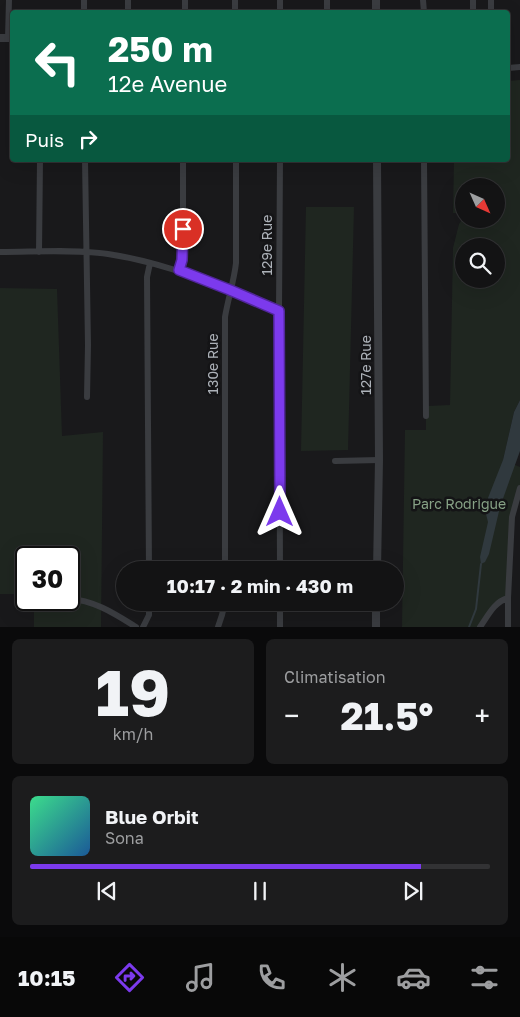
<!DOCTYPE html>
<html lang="fr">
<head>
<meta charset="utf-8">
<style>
  :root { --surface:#131314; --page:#1c1c1d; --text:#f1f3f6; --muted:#9d9ea0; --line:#323234; --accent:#7c3aed }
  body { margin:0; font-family:"Golos Text",sans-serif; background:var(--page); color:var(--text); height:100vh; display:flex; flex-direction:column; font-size:19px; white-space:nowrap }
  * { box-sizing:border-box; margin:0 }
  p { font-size:16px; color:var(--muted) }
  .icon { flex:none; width:28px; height:28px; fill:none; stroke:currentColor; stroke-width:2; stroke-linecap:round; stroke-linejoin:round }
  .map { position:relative; height:627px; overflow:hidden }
  .details { display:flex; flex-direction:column; gap:12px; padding:12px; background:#0a0a0b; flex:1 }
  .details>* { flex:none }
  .guide { position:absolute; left:10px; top:10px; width:500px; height:152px; border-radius:5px; box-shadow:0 5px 20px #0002,0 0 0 1px var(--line); background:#0b6e4f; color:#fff; overflow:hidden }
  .needle { width:32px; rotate:135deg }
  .tools { position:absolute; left:455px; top:178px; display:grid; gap:10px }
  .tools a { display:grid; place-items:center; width:50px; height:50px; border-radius:50%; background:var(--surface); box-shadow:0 5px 20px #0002,0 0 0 1px var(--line); font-size:25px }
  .speed { position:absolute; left:15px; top:546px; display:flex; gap:10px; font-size:25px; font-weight:700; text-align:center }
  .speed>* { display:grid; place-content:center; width:65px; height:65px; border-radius:50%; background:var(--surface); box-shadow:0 5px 20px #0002,0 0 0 1px var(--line); line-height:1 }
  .speed .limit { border:2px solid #111; border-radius:8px; background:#fff; color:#111 }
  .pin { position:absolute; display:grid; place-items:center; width:42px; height:42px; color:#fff; margin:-21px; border:2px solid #fff; border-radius:50%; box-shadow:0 1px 5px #0007 }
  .me { position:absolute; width:55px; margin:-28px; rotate:0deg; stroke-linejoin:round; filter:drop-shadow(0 0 4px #0008) }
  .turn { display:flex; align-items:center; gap:18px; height:105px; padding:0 15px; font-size:22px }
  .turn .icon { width:65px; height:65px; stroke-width:2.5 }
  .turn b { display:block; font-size:35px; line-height:42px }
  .then { display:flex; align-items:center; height:48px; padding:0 15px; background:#0003; gap:10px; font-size:19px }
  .big { font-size:38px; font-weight:700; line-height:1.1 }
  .details .tile { flex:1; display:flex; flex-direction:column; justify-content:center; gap:8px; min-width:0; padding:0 18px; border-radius:8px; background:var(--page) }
  .details .dial { align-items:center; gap:0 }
  .dial b { font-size:65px; line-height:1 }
  .song { display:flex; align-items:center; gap:15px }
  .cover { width:60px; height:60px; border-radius:8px; background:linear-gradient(135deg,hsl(150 70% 55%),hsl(210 70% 35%)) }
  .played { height:5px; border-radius:2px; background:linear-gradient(90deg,var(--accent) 85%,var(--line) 85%) }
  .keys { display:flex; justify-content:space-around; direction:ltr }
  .heat { display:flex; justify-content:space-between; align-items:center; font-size:28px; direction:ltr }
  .details .tiles { flex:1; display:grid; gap:12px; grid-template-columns:1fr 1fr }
  .tile:last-child { grid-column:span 2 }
  .trip { position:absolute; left:116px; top:561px; width:288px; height:50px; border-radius:25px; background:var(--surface); box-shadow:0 5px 20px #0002,0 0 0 1px var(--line); font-weight:700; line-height:50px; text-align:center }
  .tabs { display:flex; height:80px; justify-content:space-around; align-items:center; background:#080808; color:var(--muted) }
  .tabs .icon { width:35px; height:35px }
  .tabs .selected { color:var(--accent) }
  .tabs b { font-size:22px; color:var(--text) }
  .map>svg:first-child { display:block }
  .green { fill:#1f2620; fill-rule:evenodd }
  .water { fill:#30393e }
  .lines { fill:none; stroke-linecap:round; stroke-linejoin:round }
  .stream { stroke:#30393e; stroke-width:2 }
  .minor { stroke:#3a3c40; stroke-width:6 }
  .tertiary { stroke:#3a3c40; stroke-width:8 }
  .route-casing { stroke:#51269a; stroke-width:12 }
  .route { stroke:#7c3aed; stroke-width:9 }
  .labels { text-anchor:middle; stroke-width:5; stroke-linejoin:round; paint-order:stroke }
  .street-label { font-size:14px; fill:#adb2b9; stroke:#141416 }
  .park-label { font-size:14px; fill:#87a286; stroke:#141416 }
</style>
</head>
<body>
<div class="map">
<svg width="520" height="627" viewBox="0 0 520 627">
  <rect width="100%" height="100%" fill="#19191b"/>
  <!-- green -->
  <path class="green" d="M520,80v320l-6,12 -11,48 17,7v21l-6,18 -6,92 -7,2 -21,27h-78l3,-197h21v-14l2,-10 22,-1 3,-157 6,-24 5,-7v2h32v-33h-32v27h-11l1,-53h54v-79zM464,246h32v33h-32z
    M306,207h48l-6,243 -47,1z
    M0,288l57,1 5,147 41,-4 -2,195h-67v-27h35v-42h-43v36h-26z"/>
  <!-- water -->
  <path class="water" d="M520,400v51l-20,56 -11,47 -4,8 -4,2 -1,-7 8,-35 -2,-8v-11l17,-43 11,-48z"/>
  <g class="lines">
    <!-- stream -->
    <path class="stream" d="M469,627l7,-18 5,-45"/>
    <!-- minor -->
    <path class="minor" d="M84,0v12
      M423,0l1,12
      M473,0v12
      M491,0v12
      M128,12v-12
      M185,12v-12
      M235,12v-12
      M280,12v-12
      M327,12v-12
      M8,38l1,-38
      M508,68l12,-1
      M85,160l3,185 -1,52
      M280,160l-1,151 1,259
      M424,160l2,256
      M0,252c35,0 73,-3 108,2 60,9 116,33 171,57
      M39,252l1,-92
      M179,271l3,-11 1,-14v-86
      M335,461l44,-1
      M149,570l-2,-293 3,-14
      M225,570v-253c3,-18 9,-36 11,-54v-103
      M69,599c25,1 46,15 67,28
      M143,627l6,-12v-13
      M218,627l4,-12 3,-13
      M280,627v-25
      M480,627c8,-11 14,-25 28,-29
      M508,627v-29l4,-81 8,-29"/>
    <!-- tertiary -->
    <path class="tertiary" d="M376,0v12
      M0,38h12
      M377,160l2,300 -2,110
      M376,627v-25"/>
  </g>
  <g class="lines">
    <!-- route casing -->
    <g class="route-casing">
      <path id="route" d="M183,229l-1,31 -3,10 51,20 49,21 1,201"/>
    </g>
    <!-- route -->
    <use href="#route" class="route"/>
  </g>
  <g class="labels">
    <!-- street labels -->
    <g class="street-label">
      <text transform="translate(267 245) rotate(-90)" y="5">129e Rue</text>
      <text transform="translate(213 364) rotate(-90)" y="5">130e Rue</text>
      <text transform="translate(366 365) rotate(-90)" y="5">127e Rue</text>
    </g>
    <!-- park labels -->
    <g class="park-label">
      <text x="459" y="509">Parc Rodrigue</text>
    </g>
  </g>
</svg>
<div class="tools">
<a><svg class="needle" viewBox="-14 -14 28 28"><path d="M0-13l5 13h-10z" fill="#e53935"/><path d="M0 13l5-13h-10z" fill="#9d9ea0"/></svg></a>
<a><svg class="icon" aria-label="search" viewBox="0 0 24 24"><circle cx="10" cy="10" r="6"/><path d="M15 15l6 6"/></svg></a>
</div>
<div class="speed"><div class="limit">30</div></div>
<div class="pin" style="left:183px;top:229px;background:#d93025"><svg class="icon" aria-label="arrive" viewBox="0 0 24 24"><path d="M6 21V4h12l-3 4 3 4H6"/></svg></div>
<svg class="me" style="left:280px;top:512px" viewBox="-20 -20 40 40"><path d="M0-17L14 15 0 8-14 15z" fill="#7c3aed" stroke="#fff" stroke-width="4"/></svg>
<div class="trip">10:17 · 2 min · 430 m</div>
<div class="guide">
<div class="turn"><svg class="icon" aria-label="left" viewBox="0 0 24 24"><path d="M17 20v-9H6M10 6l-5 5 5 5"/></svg><div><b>250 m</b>12e Avenue</div></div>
<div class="then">Puis<svg class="icon" aria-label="right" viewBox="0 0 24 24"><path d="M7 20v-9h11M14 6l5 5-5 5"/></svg></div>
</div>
</div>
<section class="details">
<div class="tiles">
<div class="tile dial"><b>19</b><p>km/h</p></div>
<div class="tile"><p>Climatisation</p>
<div class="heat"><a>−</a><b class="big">21.5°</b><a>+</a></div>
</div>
<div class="tile">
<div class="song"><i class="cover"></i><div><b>Blue Orbit</b><p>Sona</p></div></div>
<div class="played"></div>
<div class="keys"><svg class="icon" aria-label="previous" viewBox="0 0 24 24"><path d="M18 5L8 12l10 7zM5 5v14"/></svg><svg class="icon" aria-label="pause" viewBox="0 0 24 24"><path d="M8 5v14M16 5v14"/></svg><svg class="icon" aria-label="next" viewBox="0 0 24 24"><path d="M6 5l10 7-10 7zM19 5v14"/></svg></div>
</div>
</div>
</section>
<nav class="tabs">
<b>10:15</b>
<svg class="icon selected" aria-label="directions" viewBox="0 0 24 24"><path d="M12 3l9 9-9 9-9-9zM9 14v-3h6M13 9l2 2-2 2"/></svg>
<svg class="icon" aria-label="music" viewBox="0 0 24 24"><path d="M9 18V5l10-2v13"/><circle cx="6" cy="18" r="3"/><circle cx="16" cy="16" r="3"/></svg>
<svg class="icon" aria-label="phone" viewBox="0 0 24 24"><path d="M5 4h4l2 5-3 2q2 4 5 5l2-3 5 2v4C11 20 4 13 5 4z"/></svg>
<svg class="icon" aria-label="climate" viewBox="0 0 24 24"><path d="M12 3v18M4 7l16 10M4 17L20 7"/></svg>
<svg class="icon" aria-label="car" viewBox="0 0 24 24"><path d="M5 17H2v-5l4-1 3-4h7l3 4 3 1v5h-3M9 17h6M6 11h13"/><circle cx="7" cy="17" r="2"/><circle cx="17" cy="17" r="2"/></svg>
<svg class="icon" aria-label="filters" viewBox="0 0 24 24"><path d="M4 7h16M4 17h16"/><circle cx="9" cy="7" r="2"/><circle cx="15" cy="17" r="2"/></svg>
</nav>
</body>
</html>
